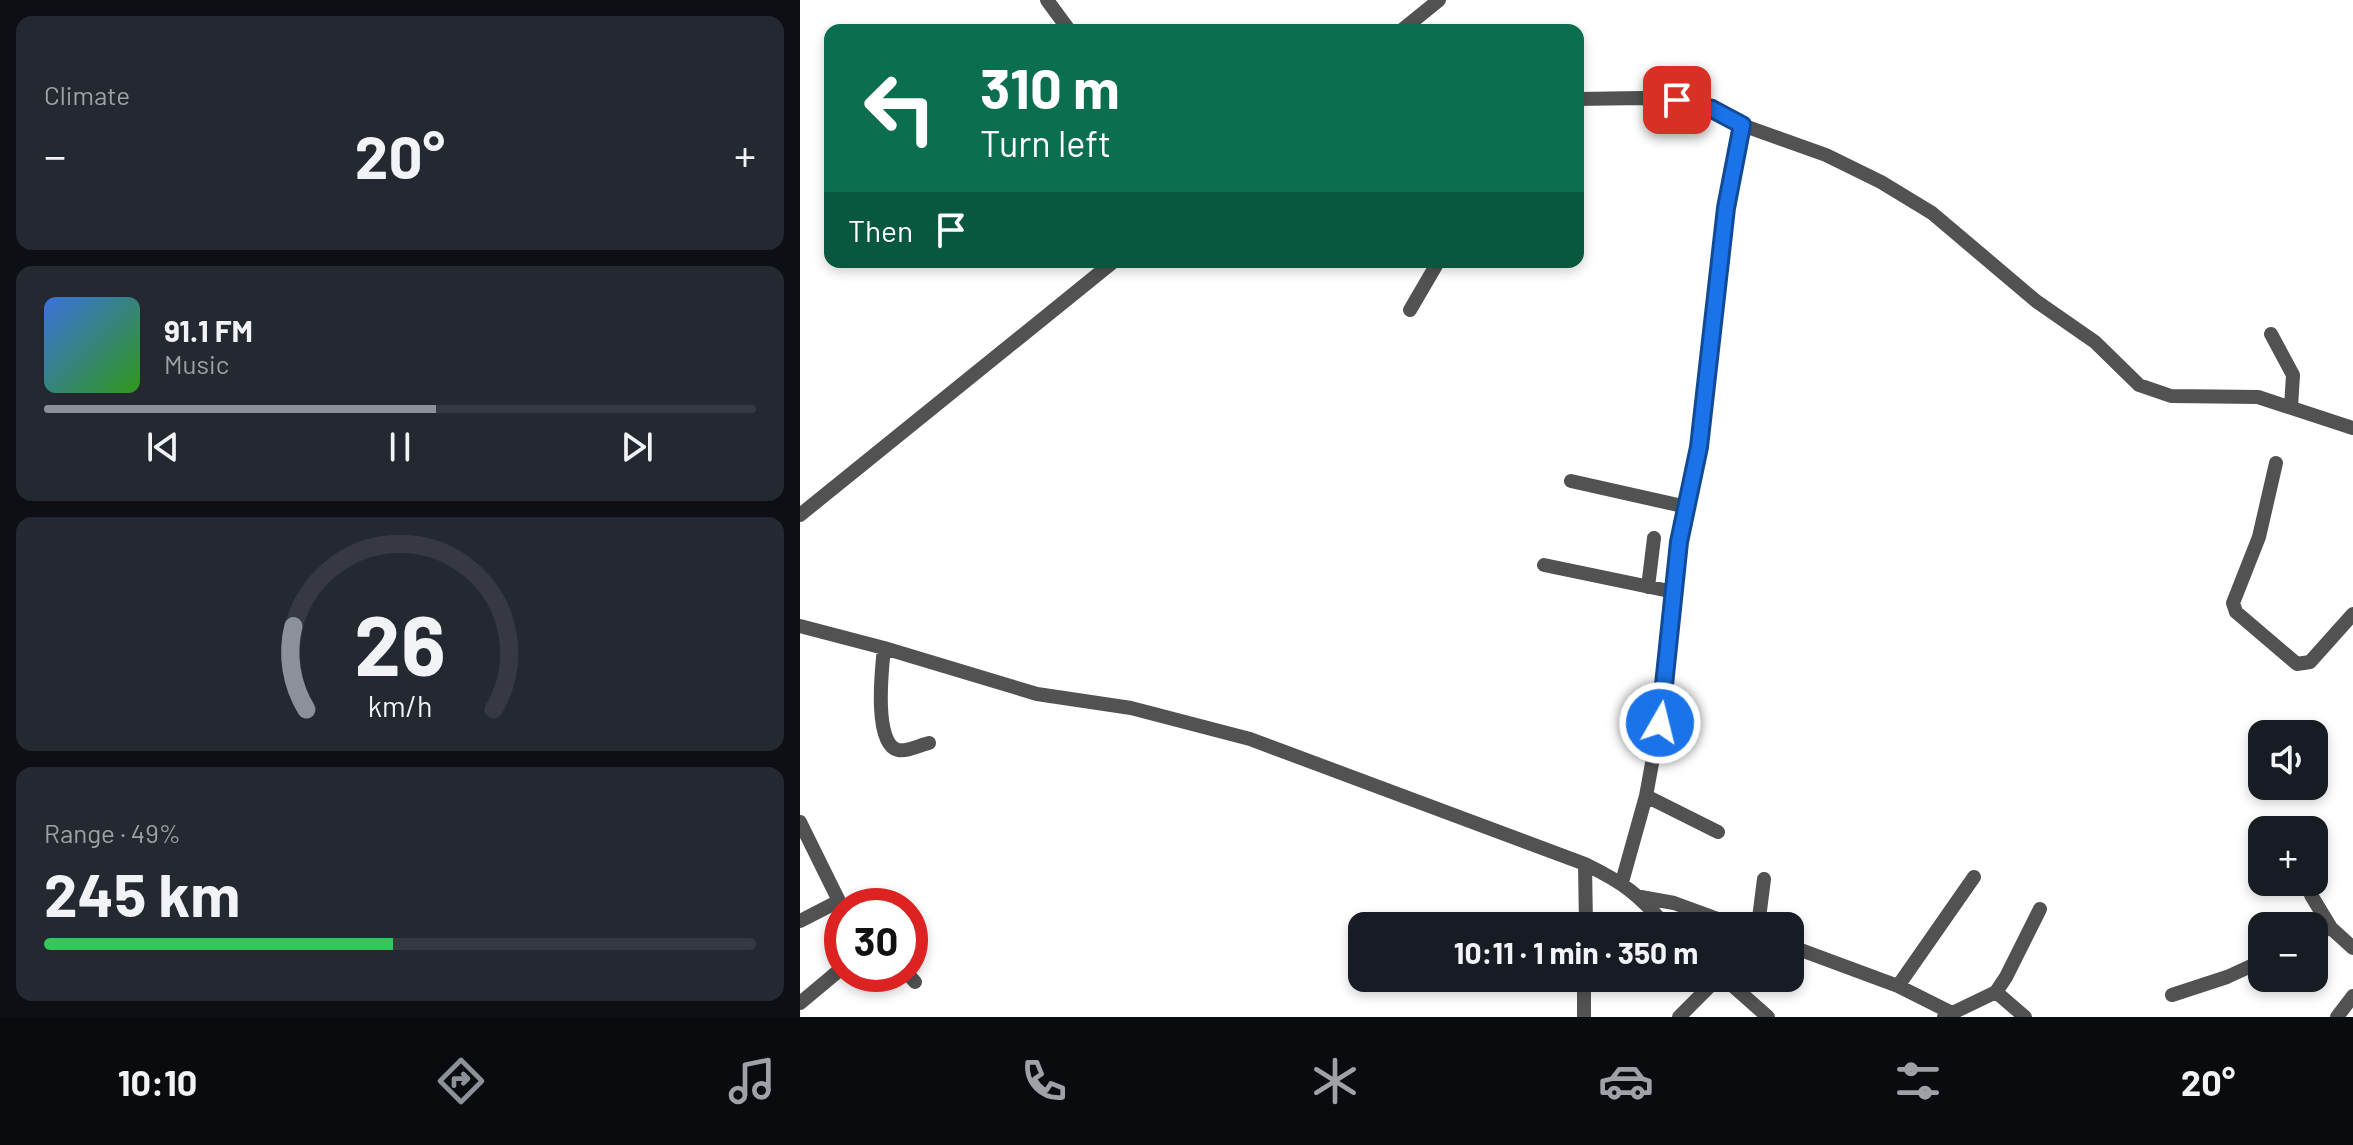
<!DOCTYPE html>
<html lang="en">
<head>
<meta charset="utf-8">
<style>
  :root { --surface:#171b24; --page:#242831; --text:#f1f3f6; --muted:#9ea1a6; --line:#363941; --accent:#8c9099 }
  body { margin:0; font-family:Barlow,sans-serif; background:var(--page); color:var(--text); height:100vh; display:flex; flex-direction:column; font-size:30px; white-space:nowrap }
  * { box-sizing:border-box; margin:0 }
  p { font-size:26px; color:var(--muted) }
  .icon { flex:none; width:44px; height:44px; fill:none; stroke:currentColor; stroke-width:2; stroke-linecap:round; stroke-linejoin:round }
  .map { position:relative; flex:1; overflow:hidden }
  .panel { display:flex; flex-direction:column; gap:16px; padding:16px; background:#0d0f14; width:800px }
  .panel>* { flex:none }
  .top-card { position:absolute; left:24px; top:24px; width:760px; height:244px; border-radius:16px; box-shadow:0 4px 12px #0003; background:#0b6e4f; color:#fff; overflow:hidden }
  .fabs { position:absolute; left:1448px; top:720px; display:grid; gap:16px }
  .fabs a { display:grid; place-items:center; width:80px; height:80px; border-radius:16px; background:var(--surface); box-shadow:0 4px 12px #0003; font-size:40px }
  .speed { position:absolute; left:24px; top:888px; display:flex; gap:16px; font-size:40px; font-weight:700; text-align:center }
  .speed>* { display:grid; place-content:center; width:104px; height:104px; border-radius:50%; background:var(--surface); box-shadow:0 4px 12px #0003; line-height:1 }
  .speed .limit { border:12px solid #d22; background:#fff; color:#111 }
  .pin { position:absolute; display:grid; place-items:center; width:68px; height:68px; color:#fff; margin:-34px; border-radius:16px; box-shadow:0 4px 12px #0006 }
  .me { position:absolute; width:88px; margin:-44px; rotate:8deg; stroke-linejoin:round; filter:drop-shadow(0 0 6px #0008) }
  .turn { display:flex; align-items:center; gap:28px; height:168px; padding:0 24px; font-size:36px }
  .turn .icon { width:104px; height:104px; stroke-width:2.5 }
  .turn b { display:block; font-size:56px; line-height:68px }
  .then { display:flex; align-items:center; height:76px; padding:0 24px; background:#0003; gap:16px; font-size:30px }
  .big { font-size:60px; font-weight:700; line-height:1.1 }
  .panel .tile { flex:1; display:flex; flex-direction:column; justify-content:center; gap:12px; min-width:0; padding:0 28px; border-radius:16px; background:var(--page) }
  .panel .dial { align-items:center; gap:0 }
  .dial svg { height:208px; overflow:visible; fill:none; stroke:var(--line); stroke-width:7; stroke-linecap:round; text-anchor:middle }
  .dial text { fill:var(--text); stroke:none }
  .song { display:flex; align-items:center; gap:24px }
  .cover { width:96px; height:96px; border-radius:12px; background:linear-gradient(135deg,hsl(220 70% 55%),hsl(110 70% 35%)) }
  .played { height:8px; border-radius:4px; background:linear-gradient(90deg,var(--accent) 55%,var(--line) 55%) }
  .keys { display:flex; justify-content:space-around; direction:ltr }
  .heat { display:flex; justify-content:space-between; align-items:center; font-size:44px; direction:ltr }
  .charge { height:12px; border-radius:6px; background:linear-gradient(90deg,#34c759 49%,var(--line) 0) }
  .trip { position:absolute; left:548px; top:912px; width:456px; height:80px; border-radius:16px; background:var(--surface); box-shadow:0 4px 12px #0003; font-weight:700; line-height:80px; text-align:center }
  .menu { display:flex; height:128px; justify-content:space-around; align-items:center; background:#090b0e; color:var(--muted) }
  .menu .icon { width:56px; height:56px }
  .menu .current { color:var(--accent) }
  .menu b { font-size:36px; color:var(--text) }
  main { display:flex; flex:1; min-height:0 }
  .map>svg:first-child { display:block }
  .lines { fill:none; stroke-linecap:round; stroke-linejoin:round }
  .minor { stroke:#525252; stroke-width:14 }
  .route-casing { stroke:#114b97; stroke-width:20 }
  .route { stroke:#1a73e8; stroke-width:14 }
</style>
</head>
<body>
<main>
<section class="panel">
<div class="tile"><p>Climate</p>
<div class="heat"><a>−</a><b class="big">20°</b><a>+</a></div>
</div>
<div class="tile">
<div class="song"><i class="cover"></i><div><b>91.1 FM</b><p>Music</p></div></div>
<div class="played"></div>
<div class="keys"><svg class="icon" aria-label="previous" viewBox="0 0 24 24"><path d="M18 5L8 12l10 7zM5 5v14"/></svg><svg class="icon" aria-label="pause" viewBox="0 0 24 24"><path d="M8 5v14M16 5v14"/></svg><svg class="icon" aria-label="next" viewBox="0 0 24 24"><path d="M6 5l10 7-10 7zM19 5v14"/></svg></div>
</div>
<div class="tile dial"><svg viewBox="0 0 100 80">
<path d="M14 69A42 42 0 1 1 86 69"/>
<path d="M14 69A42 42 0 0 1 9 37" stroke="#8c9099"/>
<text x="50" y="56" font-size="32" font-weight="700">26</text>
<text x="50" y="72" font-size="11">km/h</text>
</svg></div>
<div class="tile"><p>Range · 49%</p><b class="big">245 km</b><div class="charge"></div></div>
</section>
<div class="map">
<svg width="1553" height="1017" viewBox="0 0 1553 1017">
  <rect width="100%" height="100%" fill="#fff"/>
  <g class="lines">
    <!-- minor -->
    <path class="minor" d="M247,0l22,30
      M602,30l37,-30
      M778,99l63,-1 54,5 17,6 30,16 84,30 55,27 51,31 104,88 59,41 44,43 32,11 87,1 95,31
      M610,310l28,-48
      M1471,334l22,41 -2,32
      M1476,463l-17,74 -26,66 3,9 61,52 13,-2 43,-48
      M771,481l116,26
      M0,515l313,-253
      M744,565l130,27
      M848,587l6,-49
      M0,626l84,22 153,46 94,14 119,31 335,125c39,19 53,30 81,62
      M84,648c-2,19 -11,96 14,102 9,2 22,-5 31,-7
      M846,796l72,36
      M0,822l39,79 -39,20
      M785,864l1,62
      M822,882l24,-86 18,-98 15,-156 20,-95 27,-239 16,-83
      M1511,895l20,33
      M841,897l33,6 63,23
      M958,926l6,-47
      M1514,934l17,-6 22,20
      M990,946l108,40 54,27
      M108,974l7,8
      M924,978l44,39
      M1098,986l76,-109
      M1196,992l29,25
      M1372,995l55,-18 35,-16
      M0,1003l42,-35
      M784,1017v-39
      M879,1017l39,-39
      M1144,1017l52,-25 10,-15 34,-68
      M1537,1017l16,-21"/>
  </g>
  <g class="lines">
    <!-- route casing -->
    <g class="route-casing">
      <path id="route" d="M860,723l19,-181 20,-95 27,-239 16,-83 -30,-16 -35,-9"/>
    </g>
    <!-- route -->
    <use href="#route" class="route"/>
  </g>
</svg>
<div class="fabs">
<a><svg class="icon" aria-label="sound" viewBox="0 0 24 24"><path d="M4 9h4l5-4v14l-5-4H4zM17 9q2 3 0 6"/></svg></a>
<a>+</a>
<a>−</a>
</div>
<div class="speed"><div class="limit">30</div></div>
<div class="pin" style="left:877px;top:100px;background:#d93025"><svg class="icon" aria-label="arrive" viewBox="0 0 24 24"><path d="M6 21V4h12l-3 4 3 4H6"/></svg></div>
<svg class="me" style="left:860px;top:723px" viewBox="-20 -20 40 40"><circle r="17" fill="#1a73e8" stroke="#fff" stroke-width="3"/><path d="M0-11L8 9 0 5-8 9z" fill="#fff"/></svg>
<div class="trip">10:11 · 1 min · 350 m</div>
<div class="top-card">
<div class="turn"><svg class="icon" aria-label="left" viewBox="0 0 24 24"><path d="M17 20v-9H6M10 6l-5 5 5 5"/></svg><div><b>310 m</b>Turn left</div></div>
<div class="then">Then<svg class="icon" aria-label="arrive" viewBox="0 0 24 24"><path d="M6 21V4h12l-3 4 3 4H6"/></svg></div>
</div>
</div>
</main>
<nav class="menu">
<b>10:10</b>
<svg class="icon current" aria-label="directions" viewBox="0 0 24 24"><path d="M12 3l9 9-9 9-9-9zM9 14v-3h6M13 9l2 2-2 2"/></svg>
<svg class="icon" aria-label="music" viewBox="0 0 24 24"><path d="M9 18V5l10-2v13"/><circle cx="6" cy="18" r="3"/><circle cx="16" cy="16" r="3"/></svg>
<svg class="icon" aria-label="phone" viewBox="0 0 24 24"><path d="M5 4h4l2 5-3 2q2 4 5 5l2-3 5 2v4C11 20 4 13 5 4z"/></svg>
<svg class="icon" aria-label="climate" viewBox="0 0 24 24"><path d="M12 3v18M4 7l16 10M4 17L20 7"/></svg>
<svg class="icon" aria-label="car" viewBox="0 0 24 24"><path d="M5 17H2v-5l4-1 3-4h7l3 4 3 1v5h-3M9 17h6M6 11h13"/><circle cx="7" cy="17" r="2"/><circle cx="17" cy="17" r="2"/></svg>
<svg class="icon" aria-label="filters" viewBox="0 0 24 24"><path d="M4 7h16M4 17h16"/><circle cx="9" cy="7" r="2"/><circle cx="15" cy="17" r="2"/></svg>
<b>20°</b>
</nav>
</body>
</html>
